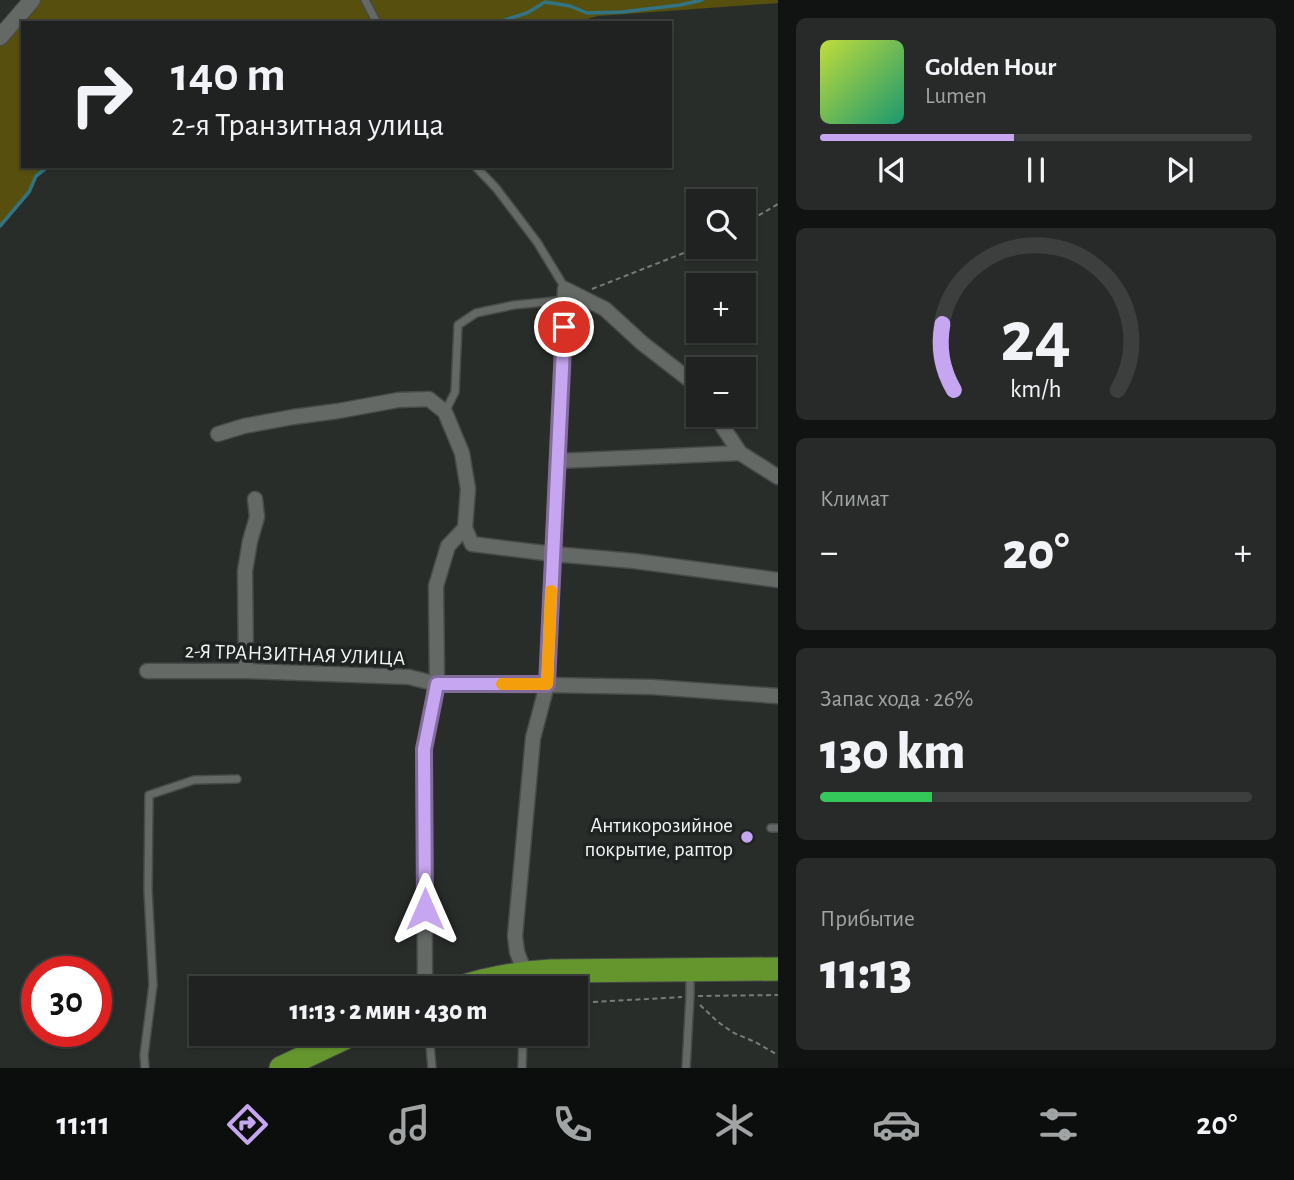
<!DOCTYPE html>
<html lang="ru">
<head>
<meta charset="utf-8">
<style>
  :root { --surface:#1f2220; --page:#272a29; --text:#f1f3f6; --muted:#a1a4a5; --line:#3c3f3e; --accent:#c6a6f0 }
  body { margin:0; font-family:"Alegreya Sans",sans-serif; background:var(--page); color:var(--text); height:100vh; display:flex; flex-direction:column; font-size:26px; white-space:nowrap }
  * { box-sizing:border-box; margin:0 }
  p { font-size:23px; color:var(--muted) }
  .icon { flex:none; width:38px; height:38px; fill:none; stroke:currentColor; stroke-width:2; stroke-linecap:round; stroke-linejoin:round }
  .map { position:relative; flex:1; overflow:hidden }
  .panel { display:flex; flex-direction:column; gap:18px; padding:18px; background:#111312; width:516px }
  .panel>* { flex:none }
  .top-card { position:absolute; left:21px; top:21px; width:651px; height:147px; border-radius:0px; box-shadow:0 2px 5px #0004,0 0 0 2px var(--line); background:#1f2220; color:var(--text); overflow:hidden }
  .controls { position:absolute; left:686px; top:189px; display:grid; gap:14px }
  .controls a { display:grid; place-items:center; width:70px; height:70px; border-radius:0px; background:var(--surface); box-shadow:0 2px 5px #0004,0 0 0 2px var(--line); font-size:35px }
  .speed { position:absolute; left:21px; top:956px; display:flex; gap:14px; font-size:35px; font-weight:700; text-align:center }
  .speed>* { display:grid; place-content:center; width:91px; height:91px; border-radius:50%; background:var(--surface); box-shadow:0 2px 5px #0004,0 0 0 2px var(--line); line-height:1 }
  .speed .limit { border:10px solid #d22; background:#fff; color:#111 }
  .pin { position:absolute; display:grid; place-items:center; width:60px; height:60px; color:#fff; margin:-30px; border:4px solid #fff; border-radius:50%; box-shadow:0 2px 7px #0007 }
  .me { position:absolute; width:77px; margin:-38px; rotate:0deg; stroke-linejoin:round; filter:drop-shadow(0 0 5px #0008) }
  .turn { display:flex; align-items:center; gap:24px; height:147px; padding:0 35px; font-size:32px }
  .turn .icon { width:91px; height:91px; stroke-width:2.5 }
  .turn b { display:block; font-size:49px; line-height:60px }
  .big { font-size:52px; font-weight:800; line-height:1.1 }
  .panel .card { flex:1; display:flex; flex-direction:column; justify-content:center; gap:10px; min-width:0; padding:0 24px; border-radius:10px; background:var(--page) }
  .panel .dial { align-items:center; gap:0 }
  .dial svg { height:182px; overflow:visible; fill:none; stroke:var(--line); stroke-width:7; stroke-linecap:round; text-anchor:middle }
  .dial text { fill:var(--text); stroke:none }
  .song { display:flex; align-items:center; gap:21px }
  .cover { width:84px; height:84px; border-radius:10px; background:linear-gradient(135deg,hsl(70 70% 55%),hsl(160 70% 35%)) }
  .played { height:7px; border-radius:4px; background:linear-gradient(90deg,var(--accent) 45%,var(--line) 45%) }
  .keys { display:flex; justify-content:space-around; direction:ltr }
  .heat { display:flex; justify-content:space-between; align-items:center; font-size:38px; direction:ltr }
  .charge { height:10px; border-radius:5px; background:linear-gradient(90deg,#34c759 26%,var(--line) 0) }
  .trip { position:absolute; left:189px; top:976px; width:399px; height:70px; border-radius:0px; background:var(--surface); box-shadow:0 2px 5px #0004,0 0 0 2px var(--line); font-weight:800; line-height:70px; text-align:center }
  .tab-bar { display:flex; height:112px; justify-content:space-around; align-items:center; background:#0c0e0d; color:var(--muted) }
  .tab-bar .icon { width:49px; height:49px }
  .tab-bar .current { color:var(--accent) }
  .tab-bar b { font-size:32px; color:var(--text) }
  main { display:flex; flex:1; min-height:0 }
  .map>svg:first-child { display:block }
  .green { fill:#564f0e }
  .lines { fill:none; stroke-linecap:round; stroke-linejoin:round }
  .stream { stroke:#327384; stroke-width:3.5 }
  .service-casing { stroke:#474b49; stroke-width:10 }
  .minor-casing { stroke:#474b49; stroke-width:17 }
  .tertiary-casing { stroke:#474b49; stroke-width:18 }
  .trunk-casing { stroke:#474b49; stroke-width:25 }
  .path { stroke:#787b79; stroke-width:2; stroke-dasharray:5 3.5; stroke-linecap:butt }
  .service { stroke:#646966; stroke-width:7 }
  .minor { stroke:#646966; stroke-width:14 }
  .tertiary { stroke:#646966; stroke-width:16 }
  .trunk { stroke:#65962e; stroke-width:23 }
  .route-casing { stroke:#816c9c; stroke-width:18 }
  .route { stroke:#c6a6f0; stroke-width:12 }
  .slow { stroke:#f59e0b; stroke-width:12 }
  .poi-dot { fill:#c6a6f0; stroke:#1f2321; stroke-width:2.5 }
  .labels { text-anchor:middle; stroke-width:7; stroke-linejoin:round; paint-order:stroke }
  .street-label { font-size:21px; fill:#f2f5f3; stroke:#1f2321 }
  .poi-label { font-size:21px; fill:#f2f5f3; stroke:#1f2321; text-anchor:end }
</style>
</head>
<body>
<main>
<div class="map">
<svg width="778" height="1068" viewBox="0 0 778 1068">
  <rect width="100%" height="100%" fill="#292d2a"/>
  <!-- green -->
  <path class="green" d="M32,0h746v3l-180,13 -24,7h-551v143h26l-13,10 -7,16 -29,34v-189z"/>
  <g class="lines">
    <!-- stream -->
    <path class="stream" d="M495,23l32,-10 18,-11 25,4 17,7 35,-1 58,-7 22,-5
      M0,226l29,-34 7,-16 13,-10"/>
    <!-- service casing -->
    <g class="service-casing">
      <path id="service" d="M365,0l12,23
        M475,166l21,22 41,54 28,46
        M445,412l10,-20 3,-67 18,-12 38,-8 51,-5
        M771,828h7
        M429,1034l3,34
        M145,1068l-1,-13 9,-70 -5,-95 1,-95 45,-15 43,-1
        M522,1068l1,-34
        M686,1068l4,-72v-23"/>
    </g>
    <!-- minor casing -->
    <g class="minor-casing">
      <path id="minor" d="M715,415l25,38
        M218,434l26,-8 49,-9 45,-6 60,-11 31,-1 16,13 17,41 6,36 -3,39 7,16 81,10 81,7 144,19
        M557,461l183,-8 38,24
        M147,671h99l163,6 28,7 110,1 105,2 126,9
        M246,671l-1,-100 5,-30 7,-24 -2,-18
        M525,973l-8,-21 -2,-16 18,-198 14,-53 18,-396 40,20 37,34 49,38 7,11
        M425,989l-1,-240 13,-65 -1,-98 12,-40 17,-18"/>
    </g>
    <!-- tertiary casing -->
    <g class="tertiary-casing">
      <path id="tertiary" d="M0,37l32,-37"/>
    </g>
    <!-- trunk casing -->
    <g class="trunk-casing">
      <path id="trunk" d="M456,989c31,-11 62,-16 95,-18l227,-2
        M281,1068l72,-34"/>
    </g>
    <!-- path -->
    <path class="path" d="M744,224l34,-20
      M592,289l107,-42
      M698,996l80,-1
      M576,1003l106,-6
      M700,1005l18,17 16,11 21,9 23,13
      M370,1039l12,-5"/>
    <!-- service -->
    <use href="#service" class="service"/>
    <!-- minor -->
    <use href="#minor" class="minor"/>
    <!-- tertiary -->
    <use href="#tertiary" class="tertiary"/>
    <!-- trunk -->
    <use href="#trunk" class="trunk"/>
  </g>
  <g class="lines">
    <!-- route casing -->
    <g class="route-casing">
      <path id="route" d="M425,909l-1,-160 13,-65h110l17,-357"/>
    </g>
    <!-- route -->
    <use href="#route" class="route"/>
    <!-- slow -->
    <path class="slow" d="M502,684h45l4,-93"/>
  </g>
  <!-- markers -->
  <circle class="poi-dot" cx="747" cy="837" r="7"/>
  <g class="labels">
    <!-- street labels -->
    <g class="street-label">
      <text transform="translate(295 654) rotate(2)" y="7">2-Я ТРАНЗИТНАЯ УЛИЦА</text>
    </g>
    <!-- poi labels -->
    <g class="poi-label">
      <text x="733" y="832">Антикорозийное<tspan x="733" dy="24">покрытие, раптор</tspan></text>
    </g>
  </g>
</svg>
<div class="controls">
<a><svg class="icon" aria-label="search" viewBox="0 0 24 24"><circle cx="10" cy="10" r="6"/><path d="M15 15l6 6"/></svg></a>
<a>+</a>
<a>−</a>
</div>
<div class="speed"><div class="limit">30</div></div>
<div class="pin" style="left:564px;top:327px;background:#d93025"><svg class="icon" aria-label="arrive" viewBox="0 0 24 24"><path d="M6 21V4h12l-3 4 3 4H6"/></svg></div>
<svg class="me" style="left:425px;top:909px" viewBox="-20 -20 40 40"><path d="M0-17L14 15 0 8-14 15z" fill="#c6a6f0" stroke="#fff" stroke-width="4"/></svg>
<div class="trip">11:13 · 2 мин · 430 m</div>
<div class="top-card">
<div class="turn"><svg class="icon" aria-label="right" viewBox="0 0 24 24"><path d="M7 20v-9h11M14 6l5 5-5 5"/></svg><div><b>140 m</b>2-я Транзитная улица</div></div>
</div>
</div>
<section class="panel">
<div class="card">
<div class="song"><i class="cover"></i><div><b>Golden Hour</b><p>Lumen</p></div></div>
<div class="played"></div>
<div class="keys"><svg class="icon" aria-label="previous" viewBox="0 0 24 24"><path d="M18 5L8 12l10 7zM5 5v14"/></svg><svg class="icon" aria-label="pause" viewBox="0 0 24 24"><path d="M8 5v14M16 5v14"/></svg><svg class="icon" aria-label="next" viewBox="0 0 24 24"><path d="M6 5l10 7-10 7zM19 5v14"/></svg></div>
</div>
<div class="card dial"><svg viewBox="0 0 100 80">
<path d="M14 69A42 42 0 1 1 86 69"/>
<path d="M14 69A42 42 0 0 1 9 40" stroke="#c6a6f0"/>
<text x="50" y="56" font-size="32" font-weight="700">24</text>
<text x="50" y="72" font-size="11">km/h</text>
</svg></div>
<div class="card"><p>Климат</p>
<div class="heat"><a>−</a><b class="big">20°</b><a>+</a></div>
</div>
<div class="card"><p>Запас хода · 26%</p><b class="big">130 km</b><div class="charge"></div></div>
<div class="card"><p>Прибытие</p><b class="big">11:13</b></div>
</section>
</main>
<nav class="tab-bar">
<b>11:11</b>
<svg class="icon current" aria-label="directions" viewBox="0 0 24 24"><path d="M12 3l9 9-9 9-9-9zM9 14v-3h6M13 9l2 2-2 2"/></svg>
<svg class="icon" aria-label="music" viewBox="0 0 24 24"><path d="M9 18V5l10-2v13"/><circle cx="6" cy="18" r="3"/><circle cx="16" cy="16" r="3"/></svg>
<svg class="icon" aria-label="phone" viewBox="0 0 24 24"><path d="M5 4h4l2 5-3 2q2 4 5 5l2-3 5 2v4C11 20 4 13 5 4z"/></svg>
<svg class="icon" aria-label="climate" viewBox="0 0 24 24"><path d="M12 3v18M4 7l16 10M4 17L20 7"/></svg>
<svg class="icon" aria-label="car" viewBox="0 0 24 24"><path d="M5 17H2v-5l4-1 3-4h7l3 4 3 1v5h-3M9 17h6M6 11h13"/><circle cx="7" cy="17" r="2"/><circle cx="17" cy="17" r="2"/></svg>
<svg class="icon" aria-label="filters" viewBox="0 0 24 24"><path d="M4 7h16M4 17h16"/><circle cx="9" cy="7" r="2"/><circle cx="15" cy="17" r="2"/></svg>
<b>20°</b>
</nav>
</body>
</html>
